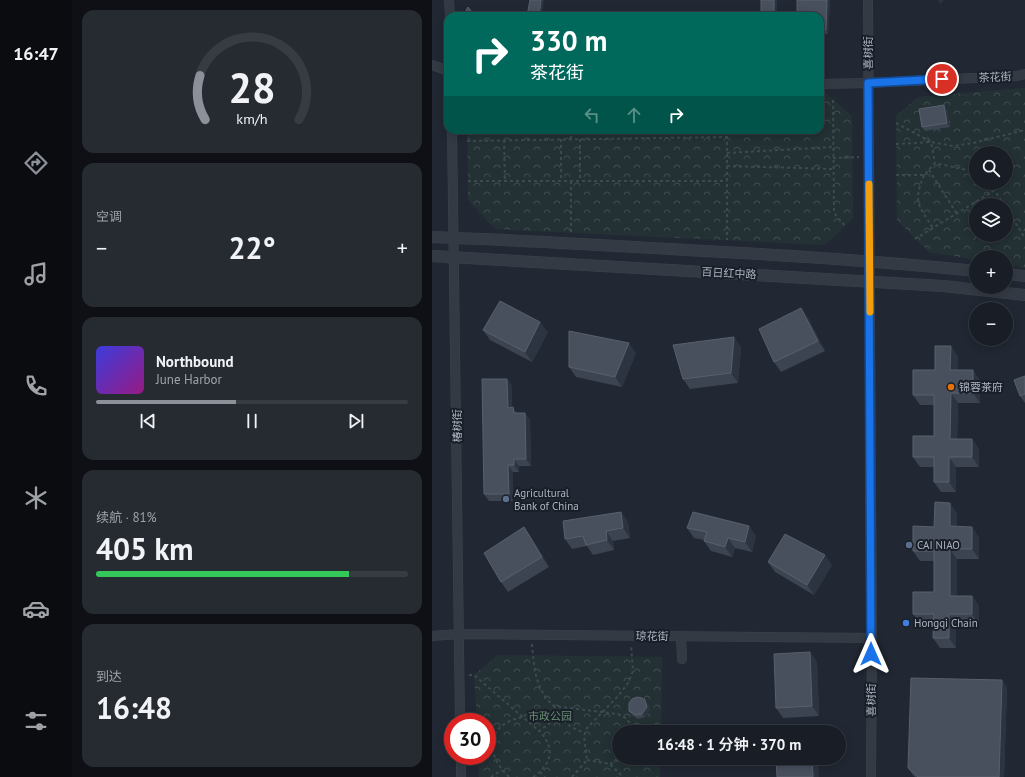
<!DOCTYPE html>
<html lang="zh">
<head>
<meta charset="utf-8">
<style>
  :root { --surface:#191e26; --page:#262b32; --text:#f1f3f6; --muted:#9fa2a7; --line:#373c43; --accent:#8c9099 }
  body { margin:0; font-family:"PT Sans","Noto Sans SC",sans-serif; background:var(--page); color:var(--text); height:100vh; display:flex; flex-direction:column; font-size:15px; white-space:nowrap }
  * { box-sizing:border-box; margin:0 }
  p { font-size:13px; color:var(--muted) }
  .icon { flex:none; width:22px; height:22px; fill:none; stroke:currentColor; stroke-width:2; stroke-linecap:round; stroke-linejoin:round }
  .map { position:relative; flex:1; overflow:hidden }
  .sheet { display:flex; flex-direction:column; gap:10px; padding:10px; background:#0e1015; width:360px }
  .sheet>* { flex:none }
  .banner { position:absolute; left:12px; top:12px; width:380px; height:122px; border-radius:12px; box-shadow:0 2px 10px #0003,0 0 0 1px var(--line); background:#00695c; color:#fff; overflow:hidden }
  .controls { position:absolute; left:537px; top:146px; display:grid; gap:8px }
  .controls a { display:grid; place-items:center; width:44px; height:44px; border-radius:50%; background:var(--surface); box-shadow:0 2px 10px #0003,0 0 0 1px var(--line); font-size:20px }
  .speed { position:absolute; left:12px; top:713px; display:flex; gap:8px; font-size:20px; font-weight:700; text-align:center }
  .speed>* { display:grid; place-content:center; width:52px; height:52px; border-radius:50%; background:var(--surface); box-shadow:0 2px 10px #0003,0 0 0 1px var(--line); line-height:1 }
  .speed .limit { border:6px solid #d22; background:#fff; color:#111 }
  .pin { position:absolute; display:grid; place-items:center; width:34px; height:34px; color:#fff; margin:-17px; border:2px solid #fff; border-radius:50%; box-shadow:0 1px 4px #0007 }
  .me { position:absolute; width:44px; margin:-22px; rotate:0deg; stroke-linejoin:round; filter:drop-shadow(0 0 3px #0008) }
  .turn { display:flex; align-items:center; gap:14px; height:84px; padding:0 20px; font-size:18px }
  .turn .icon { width:52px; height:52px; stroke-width:2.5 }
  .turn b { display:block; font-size:28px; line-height:34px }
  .lanes { display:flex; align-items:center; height:38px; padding:0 20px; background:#0003; justify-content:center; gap:20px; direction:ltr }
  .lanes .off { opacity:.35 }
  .big { font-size:30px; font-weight:600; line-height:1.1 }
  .sheet .widget { flex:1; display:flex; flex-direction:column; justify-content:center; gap:6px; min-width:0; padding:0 14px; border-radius:12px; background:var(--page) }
  .sheet .dial { align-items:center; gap:0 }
  .dial svg { height:104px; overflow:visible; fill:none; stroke:var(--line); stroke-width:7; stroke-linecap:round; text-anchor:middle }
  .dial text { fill:var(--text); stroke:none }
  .song { display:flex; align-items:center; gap:12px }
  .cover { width:48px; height:48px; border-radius:6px; background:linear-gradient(135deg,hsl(240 70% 55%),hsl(310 70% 35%)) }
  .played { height:4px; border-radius:2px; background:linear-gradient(90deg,var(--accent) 45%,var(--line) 45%) }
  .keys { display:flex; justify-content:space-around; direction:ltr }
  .heat { display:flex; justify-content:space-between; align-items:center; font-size:22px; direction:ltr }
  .charge { height:6px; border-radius:3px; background:linear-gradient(90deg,#34c759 81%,var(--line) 0) }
  .trip { position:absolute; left:180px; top:725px; width:234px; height:40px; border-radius:20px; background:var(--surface); box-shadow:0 2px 10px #0003,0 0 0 1px var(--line); font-weight:600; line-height:40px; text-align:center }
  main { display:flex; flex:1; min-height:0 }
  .tab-bar { display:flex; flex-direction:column; width:72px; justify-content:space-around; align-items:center; background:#0a0c0f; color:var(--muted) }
  .tab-bar .icon { width:28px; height:28px }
  .tab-bar .on { color:var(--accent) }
  .tab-bar b { font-size:18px; color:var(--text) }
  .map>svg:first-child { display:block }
  .park { fill:url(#park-crowns); fill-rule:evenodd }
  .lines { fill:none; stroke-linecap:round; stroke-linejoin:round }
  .minor-casing { stroke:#3d434d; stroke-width:10 }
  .tertiary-casing { stroke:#3d434d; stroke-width:12 }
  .path { stroke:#3b4b4d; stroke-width:2; stroke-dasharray:3 3; stroke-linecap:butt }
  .minor { stroke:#343a44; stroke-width:9 }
  .tertiary { stroke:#343a44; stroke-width:11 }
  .wall { fill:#3c4452 }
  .shaded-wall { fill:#2c3441 }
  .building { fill:#48505e; stroke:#58606e }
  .route-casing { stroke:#114b97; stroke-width:10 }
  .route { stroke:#1a73e8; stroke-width:7 }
  .slow { stroke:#f59e0b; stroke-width:7 }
  .food-dot { fill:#e8710a; stroke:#191f28; stroke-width:1.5 }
  .service-dot { fill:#5c6f8a; stroke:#191f28; stroke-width:1.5 }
  .shop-dot { fill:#3f7fe0; stroke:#191f28; stroke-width:1.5 }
  .labels { text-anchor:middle; stroke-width:4; stroke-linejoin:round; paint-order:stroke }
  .street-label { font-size:11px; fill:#aeb4c1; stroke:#191f28 }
  .poi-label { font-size:11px; fill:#aeb4c1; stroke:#191f28; text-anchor:start }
  .park-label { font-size:11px; fill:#688e72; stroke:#191f28 }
</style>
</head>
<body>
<main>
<nav class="tab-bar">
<b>16:47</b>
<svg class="icon on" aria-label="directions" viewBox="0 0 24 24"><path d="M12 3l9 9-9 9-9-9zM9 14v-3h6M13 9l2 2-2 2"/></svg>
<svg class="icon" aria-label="music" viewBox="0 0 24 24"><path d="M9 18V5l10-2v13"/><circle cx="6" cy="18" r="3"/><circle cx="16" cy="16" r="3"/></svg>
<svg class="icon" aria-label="phone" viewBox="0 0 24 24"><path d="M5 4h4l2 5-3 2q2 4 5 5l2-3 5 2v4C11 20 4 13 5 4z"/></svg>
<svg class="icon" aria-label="climate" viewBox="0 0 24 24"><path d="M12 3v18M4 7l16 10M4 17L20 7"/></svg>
<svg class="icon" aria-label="car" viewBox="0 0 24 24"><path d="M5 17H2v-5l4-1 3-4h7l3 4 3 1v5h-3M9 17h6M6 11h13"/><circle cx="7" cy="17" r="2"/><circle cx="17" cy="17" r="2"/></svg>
<svg class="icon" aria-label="filters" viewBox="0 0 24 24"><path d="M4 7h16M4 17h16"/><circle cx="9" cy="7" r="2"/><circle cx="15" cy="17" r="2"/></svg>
</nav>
<section class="sheet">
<div class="widget dial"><svg viewBox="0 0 100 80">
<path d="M14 69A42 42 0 1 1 86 69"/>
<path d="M14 69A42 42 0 0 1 10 35" stroke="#8c9099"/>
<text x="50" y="56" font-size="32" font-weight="700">28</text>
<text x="50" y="72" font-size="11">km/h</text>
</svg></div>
<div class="widget"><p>空调</p>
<div class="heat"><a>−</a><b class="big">22°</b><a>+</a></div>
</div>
<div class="widget">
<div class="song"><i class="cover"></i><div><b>Northbound</b><p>June Harbor</p></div></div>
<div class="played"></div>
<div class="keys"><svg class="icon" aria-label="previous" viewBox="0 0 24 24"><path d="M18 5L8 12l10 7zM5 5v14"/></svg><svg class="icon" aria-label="pause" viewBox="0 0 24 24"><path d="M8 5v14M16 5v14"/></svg><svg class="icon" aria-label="next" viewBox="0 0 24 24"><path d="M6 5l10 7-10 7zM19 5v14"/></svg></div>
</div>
<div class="widget"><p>续航 · 81%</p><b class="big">405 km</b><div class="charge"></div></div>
<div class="widget"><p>到达</p><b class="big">16:48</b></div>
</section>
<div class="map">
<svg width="593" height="777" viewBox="0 0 593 777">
  <defs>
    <pattern id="park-crowns" width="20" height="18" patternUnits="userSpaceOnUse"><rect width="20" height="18" fill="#233134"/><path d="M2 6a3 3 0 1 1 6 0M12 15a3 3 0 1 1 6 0" fill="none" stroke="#404c50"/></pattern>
  </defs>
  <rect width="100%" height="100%" fill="#212833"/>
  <!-- park -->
  <path class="park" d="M593,88v180l-19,-3v-8h-30v3l-47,-8 -32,-32 -1,-104 22,-19zM544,153h30v30h-30zM544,205h30v30h-30z
    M388,93h6l26,23 1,102 -28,27 -330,-16 -27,-29 -1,-70h353z
    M66,655l164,2 -1,75h-42v26h41v19h-181l-1,-21h9v-34h-10l-3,-47z"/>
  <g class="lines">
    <!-- minor casing -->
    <g class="minor-casing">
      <path id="minor" d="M17,0l1,16
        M436,0l4,638 -1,139
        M0,65l16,6
        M388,84l48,-1 149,-7 8,-2
        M20,130l8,592
        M0,636l26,-2 414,4
        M249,636l1,23
        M29,756v21"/>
    </g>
    <!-- tertiary casing -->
    <g class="tertiary-casing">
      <path id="tertiary" d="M0,237c85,3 169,8 254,13 97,5 194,11 290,21
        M0,256l511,30 82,9
        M574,274l19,2"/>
    </g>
    <!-- path -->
    <path class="path" d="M401,100l1,113 11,13
      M464,123l35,19 4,21
      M295,130v110
      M129,139v42
      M139,139v-9
      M148,139v42
      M72,140l1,41
      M35,141l260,-4
      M464,144l35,-2 22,4 20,-3 52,-13
      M295,153l106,-6
      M401,158l26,-1
      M295,166l106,3
      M497,170l28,44
      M464,175h28l11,-12 41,9
      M492,175c-11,27 -6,30 9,53
      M36,181h259
      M558,183l14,22
      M574,208l19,30
      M139,232v-50
      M483,239l80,-49
      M100,644c2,23 3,46 22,62l63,8c10,3 13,8 17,18
      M37,675h5l65,56 21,-15 -6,-10
      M128,716c7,10 15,13 25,17
      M55,741h6
      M155,760l23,4 13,13
      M178,764l13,-6
      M108,772l5,5
      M59,777l11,-7
      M77,777c-25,-24 -23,-53 14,-60
      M101,777c19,-13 23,-29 6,-46
      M140,777l15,-17 -3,-24 3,-8 32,-33 9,-12 5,-12 -2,-26"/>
    <!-- minor -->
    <use href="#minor" class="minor"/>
    <!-- tertiary -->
    <use href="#tertiary" class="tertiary"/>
  </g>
  <!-- wall -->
  <path class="wall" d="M365,0h33l-2,34 -8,-1v-17z
    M515,109l3,18 -25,4 -3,-4z
    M376,318l17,33 -44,21 -7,-10z
    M51,330l65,2 -16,30 -42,-22z
    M309,347l-3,36 -48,6 -7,-10z
    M204,353l-14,34 -46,-10 -7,-10z
    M526,356l-1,14 23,10v23h-22l-1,36h15l7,10v18h-23v25h-15l-7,-10v-15h-14l-7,-10 21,-21v-31h-14l-7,-10 22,-25z
    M593,376v27l-5,-7z
    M75,379l5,7v21l5,6h8l5,7 1,46h-12v6h-6v29h-24l-5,-7z
    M189,512l7,10 2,16 -17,3 1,9 -21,5 -6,-9 -15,3 -7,-10z
    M525,513v14l22,10v22h-22v37h15l7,10v18h-23v24h-16l-7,-10 1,-14h-14l-7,-10 21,-22v-31h-14l-7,-10 21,-24z
    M92,527l7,10 18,30 -41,25 -7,-10z
    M255,528l69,8 -4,16 -17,-4 -3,9 -21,-6 -7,-10v-1l-10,-2z
    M336,562l64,3 -18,30 -39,-23z
    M385,662l2,54 -36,2 -7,-10z
    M575,687l-3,90h-89l-2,-2 -5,-7z
    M216,704l2,6 -5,7 -7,2 -6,-4 -3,-4z"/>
  <!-- shaded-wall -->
  <path class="shaded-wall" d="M109,0h3l-2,16h-3z
    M342,0h3v16h-3z
    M395,0h3l-2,34 -2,-4z
    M506,0h6l-4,4z
    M512,105l3,4 3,18 -3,-4z
    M369,308l7,10 17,33 -7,-10z
    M108,322l8,10 -16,30 -7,-10z
    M302,337l7,10 -3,36 -7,-10z
    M197,343l7,10 -14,34 -7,-10z
    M519,346l7,10 -1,24 -7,-10z
    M541,370l7,10v23l-7,-10z
    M75,379l5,7v29l-4,-7z
    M519,393l7,10 -1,46 -7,-10z
    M81,407l5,7 -4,-1z
    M93,413l5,7 1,46 -5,-7z
    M540,439l7,10v18l-7,-10z
    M517,457l7,10v25l-7,-10z
    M82,459l5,7v6l-5,-7z
    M76,465l5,7v29l-4,-7z
    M518,503l7,10v23l-7,-10z
    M189,512l7,10 2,16 -7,-10z
    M317,526l7,10 -4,16 -7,-10z
    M92,527l7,10 18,30 -7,-10z
    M540,527l7,10v22l-7,-10z
    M174,531l7,10 1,9 -7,-10z
    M296,538l7,10 -3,9 -7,-10z
    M518,549l7,10v47l-7,-10z
    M393,555l7,10 -18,30 -7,-10z
    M540,596l7,10v18l-7,-10z
    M517,614l7,10v24l-7,-10z
    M378,652l7,10 2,54 -7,-10z
    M570,680l5,7 -3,90h-5z
    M213,700l3,4 2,6 -5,7 -3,-3z
    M380,758h6l1,19h-6z"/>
  <!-- building -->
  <path class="building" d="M98,0h11l-2,16h-12z
    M329,0h13v16h-13z
    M365,0h30l-1,30h-6v-14h-23z
    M36,7l7,9h-12z
    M512,105l3,18 -25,4 -3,-18z
    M68,301l40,21 -15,30 -42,-22z
    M369,308l17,33 -44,21 -15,-33z
    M137,331l60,12 -14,34 -46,-10z
    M302,337l-3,36 -48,6 -10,-34z
    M503,346h16l-1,24h23v23h-22l-1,46h22v18h-23v25h-15v-25h-21v-21h21v-41h-21v-25h22z
    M593,376v18l-5,2 -6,-16z
    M50,379h25l1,29 5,-1 1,6h11l1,46h-12v6h-6l1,29h-25z
    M503,502l15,1v23l22,1v22h-22v47h22v18h-23v24h-16l1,-24h-21v-22h21v-41h-21v-25l21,1z
    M189,512l2,16 -17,3 1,9 -21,5 -3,-9 -18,3 -2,-18z
    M261,512l56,14 -4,16 -17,-4 -3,9 -21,-6 3,-9 -20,-4z
    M92,527l18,30 -41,25 -17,-29z
    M353,534l40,21 -18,30 -39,-23z
    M378,652l2,54 -36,2 -2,-54z
    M479,678l91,2 -3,97h-81l-10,-9z
    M205,697l5,1 3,2 2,7 -5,7 -6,1 -7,-4v-8l3,-4z
    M378,729l1,3h-36v-1z
    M344,758h36l1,19h-36z"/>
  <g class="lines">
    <!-- route casing -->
    <g class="route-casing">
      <path id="route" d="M439,654l-3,-571 74,-4"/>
    </g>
    <!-- route -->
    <use href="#route" class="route"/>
    <!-- slow -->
    <path class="slow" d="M437,184l1,128"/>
  </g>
  <!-- markers -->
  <circle class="food-dot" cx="519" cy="387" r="4"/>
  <g class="service-dot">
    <circle cx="74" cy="499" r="4"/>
    <circle cx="477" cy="545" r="4"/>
  </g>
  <circle class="shop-dot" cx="474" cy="623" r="4"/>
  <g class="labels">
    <!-- street labels -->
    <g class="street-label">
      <text transform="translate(436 53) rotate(-90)" y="4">喜树街</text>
      <text transform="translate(563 77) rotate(-3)" y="4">茶花街</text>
      <text transform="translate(297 273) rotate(3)" y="4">百日红中路</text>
      <text transform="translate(25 426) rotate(-90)" y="4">椿树街</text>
      <text transform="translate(220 636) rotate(1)" y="4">琼花街</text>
      <text transform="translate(439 700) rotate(-90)" y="4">喜树街</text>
    </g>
    <!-- poi labels -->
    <g class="poi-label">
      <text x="527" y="391">锦蓉茶府</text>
      <text x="82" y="497">Agricultural<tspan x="82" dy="13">Bank of China</tspan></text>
      <text x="485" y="549">CAI NIAO</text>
      <text x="482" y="627">Hongqi Chain</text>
    </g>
    <!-- park labels -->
    <g class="park-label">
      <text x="118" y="720">市政公园</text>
    </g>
  </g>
</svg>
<div class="controls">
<a><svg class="icon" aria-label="search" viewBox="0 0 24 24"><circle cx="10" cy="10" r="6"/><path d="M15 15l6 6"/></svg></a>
<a><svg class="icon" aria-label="layers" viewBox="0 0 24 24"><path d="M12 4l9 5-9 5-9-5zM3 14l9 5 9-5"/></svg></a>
<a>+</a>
<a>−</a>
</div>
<div class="speed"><div class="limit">30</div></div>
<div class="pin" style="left:510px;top:79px;background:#d93025"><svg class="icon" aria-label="arrive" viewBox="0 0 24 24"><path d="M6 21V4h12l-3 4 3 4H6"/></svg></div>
<svg class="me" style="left:439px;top:654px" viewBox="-20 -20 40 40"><path d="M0-17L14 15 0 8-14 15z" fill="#1a73e8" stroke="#fff" stroke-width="4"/></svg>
<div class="trip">16:48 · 1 分钟 · 370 m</div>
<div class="banner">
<div class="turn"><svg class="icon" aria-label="right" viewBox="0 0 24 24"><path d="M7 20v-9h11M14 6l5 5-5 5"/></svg><div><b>330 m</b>茶花街</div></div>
<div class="lanes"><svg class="icon off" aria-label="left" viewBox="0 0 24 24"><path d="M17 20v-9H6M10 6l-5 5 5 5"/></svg><svg class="icon off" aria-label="ahead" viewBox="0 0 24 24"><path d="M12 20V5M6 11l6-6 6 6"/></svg><svg class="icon" aria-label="right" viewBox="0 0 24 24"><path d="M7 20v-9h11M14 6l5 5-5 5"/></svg></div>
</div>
</div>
</main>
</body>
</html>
